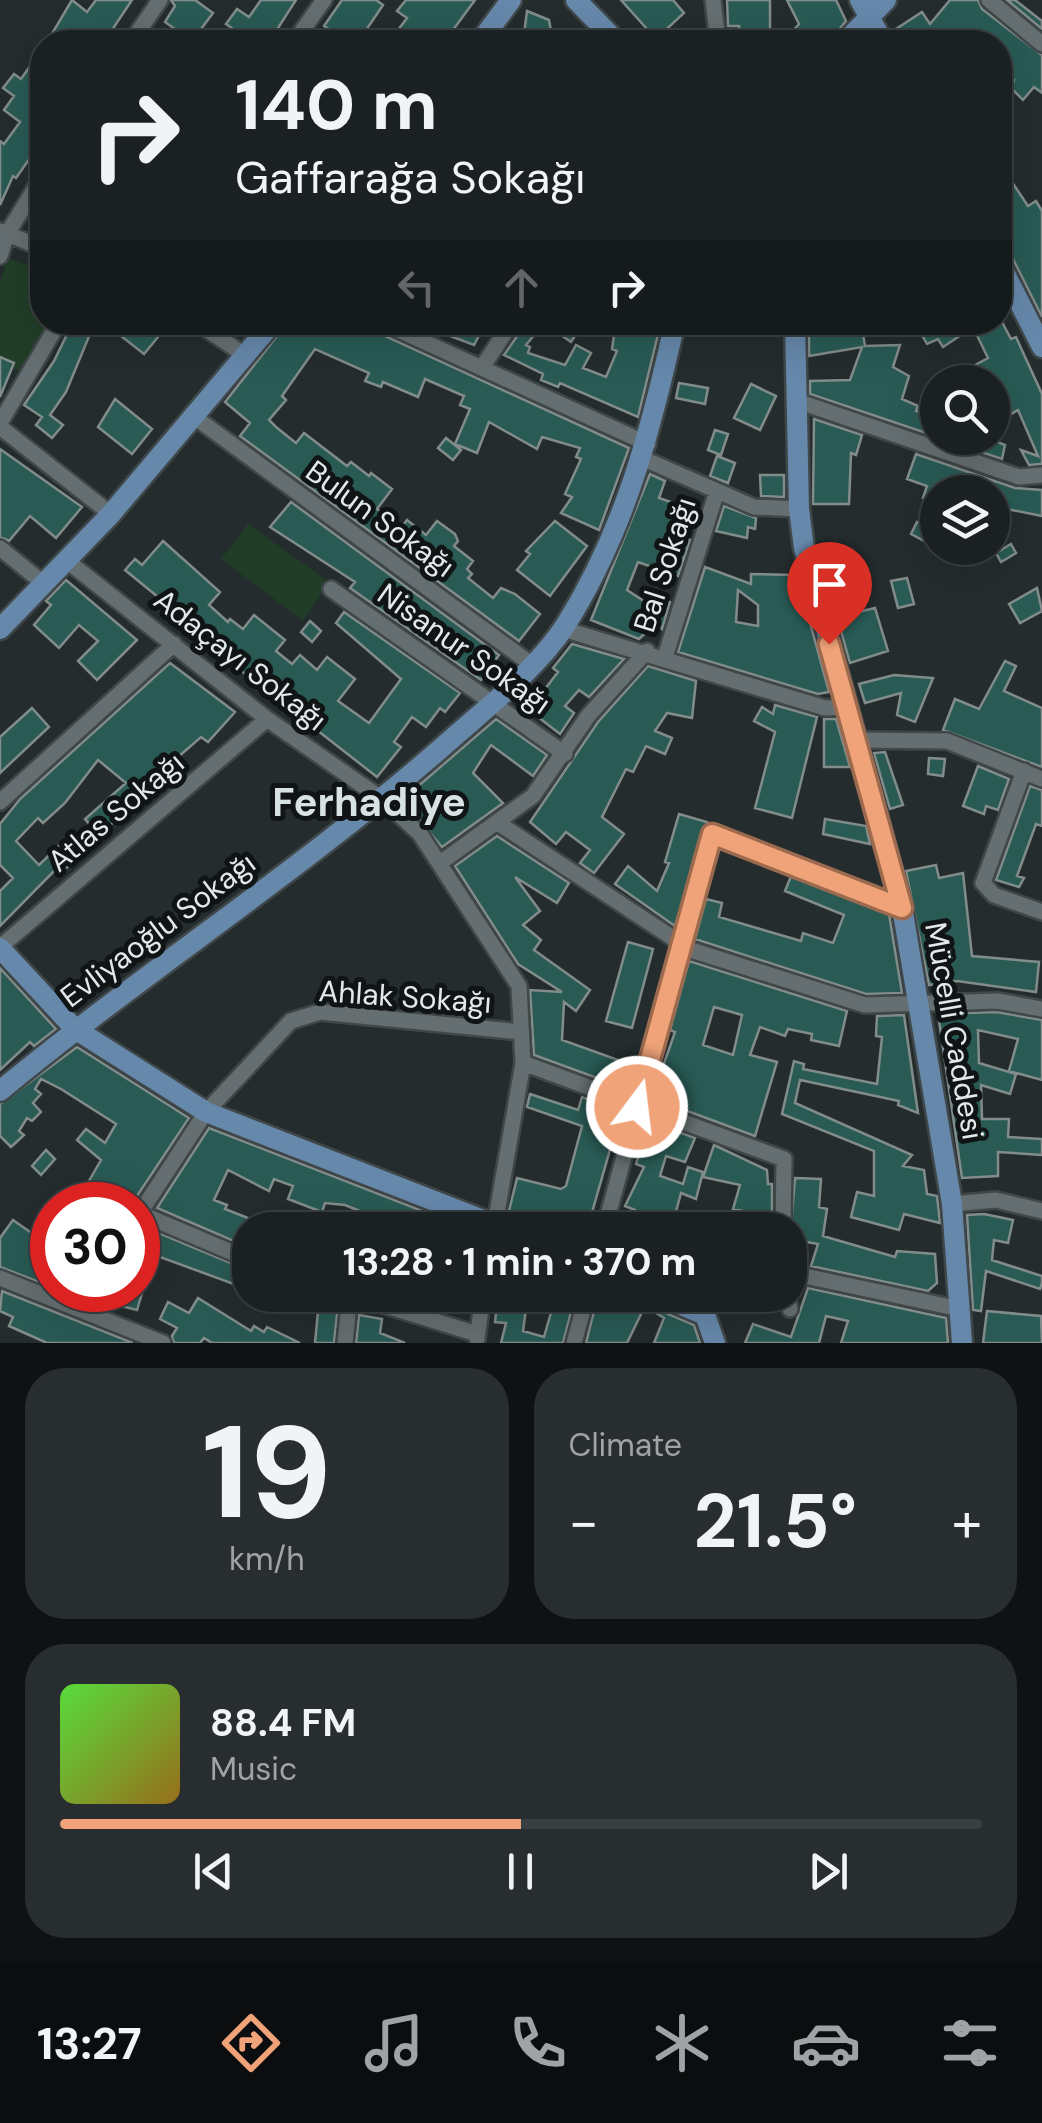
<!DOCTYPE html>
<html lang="en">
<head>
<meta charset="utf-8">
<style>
  :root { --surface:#1b2122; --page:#282e2f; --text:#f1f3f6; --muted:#a0a3a5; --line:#393e40; --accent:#f0a378 }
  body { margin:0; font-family:"DM Sans",sans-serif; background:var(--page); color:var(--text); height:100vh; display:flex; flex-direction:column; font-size:38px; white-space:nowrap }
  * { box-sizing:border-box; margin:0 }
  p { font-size:32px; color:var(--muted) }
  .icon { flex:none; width:55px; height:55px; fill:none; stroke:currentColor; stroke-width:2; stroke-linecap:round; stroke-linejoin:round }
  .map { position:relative; height:1343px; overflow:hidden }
  .side { display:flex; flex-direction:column; gap:25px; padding:25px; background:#0f1213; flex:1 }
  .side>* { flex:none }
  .hud { position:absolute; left:30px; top:30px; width:982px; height:305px; border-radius:40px; box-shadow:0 10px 40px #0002,0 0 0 2px var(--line); background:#1b2122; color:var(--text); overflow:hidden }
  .fabs { position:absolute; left:920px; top:365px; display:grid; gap:20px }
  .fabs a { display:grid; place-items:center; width:90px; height:90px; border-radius:50%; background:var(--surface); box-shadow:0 10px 40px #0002,0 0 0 2px var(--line); font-size:50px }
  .speed { position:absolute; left:30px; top:1182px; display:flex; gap:20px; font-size:50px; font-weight:700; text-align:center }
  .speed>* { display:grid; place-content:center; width:130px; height:130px; border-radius:50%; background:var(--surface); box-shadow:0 10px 40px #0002,0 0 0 2px var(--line); line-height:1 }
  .speed .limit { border:15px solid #d22; background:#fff; color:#111 }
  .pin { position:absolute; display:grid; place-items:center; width:85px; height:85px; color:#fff; margin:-102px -42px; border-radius:50% 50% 50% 0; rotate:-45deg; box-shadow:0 0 10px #0007 }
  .pin .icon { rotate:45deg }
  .me { position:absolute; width:110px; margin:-55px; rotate:15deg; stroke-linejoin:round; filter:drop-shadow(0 0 8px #0008) }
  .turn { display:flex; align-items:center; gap:35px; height:210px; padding:0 40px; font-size:45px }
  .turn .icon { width:130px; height:130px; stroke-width:2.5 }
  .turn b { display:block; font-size:70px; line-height:85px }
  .lanes { display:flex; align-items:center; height:95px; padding:0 40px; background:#0003; justify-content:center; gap:50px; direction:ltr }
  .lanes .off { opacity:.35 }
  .big { font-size:75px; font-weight:700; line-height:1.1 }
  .side .tile { flex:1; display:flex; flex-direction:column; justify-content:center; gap:15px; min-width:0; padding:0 35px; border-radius:40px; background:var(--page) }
  .side .dial { align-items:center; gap:0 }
  .dial b { font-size:130px; line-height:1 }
  .song { display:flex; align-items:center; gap:30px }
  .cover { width:120px; height:120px; border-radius:15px; background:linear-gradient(135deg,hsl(110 70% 55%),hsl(40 70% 35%)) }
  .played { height:10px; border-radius:5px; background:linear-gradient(90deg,var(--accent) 50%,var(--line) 50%) }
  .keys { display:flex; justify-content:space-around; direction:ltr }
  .heat { display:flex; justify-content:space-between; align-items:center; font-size:55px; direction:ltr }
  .side .tiles { flex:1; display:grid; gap:25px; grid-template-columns:1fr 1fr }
  .tile:last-child { grid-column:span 2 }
  .trip { position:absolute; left:232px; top:1212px; width:575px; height:100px; border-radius:40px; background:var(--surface); box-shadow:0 10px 40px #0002,0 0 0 2px var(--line); font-weight:700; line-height:100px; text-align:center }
  .menu { display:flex; height:160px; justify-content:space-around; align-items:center; background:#0b0d0e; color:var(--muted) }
  .menu .icon { width:70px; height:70px }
  .menu .current { color:var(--accent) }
  .menu b { font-size:45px; color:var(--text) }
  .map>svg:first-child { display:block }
  .green { fill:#213d28 }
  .building { fill:#295a54; stroke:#828c8a; stroke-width:2.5; fill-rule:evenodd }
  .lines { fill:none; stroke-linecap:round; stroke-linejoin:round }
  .minor-casing { stroke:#404749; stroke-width:20 }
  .major-casing { stroke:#404749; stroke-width:25 }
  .minor { stroke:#656e70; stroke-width:15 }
  .major { stroke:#6688ab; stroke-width:20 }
  .route-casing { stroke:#9c6a4e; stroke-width:25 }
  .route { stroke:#f0a378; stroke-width:18 }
  .labels { text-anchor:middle; stroke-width:10; stroke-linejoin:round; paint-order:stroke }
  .street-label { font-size:30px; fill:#e3e8ea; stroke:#101415 }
  .district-label { font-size:40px; font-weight:bold; fill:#d8e2e5; stroke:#101415 }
</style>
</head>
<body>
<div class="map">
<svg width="1042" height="1343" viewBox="0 0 1042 1343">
  <rect width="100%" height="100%" fill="#242c2e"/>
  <!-- green -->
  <path class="green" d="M8,258l34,12v52l7,1 -24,49 -25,-7v-83z
    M248,524l81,58 -26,39 -82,-62z"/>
  <!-- building -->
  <path class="building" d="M72,0l15,12 9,-12h36l-28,42h-57z
    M171,0h24l18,13 -21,28 -27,-19 10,-16z
    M261,0h35l-27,42h-42l9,-11 -10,-7 11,-15 12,8z
    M342,0h34l7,5 -25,37h-9l-25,-16z
    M406,0h69l-25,34 10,8h-40l-5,-4 -4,4h-22l18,-24 -10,-7z
    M621,0h52l11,13 -28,26z
    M727,0h43v42h-30l-1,-16h-11z
    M787,0h49l10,21 -17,21h-46l16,-18z
    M950,0h28l4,9 60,46v38l-8,-6 -11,13 -12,-12 3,-8 -14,-11v-27h-97l-7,-13 26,-17 8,12z
    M1007,0h8l27,21v8z
    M527,11l22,9 4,22h-30z
    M42,49v92l-26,37 -3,-2 -13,29v-64l4,3 16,-22 -16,-12 10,-14 -11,-8 11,-14 7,5z
    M1000,164l28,42 8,-5 6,10v106l-38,-76 -4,2z
    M73,322h22l-29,70 -16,23 13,10 -11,13 -16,-13 6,-8 -18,-12 30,-44z
    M123,322h30l10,9 -19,23 -28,-22z
    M288,322h67l274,126 -30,82 -38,-17 11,-16 -7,-3 16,-35 -5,-2 4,-9 -38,-11 -5,12 -48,-27 -12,31 -22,-9 15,-35 -10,-4 4,-9 -39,-17 -7,18 -35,-15 -2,5 -16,-6 4,-8 -54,-24 -33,47 4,4 -17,20 7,7 20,16 8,-10 43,33 4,-4 18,14 2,-3 21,16 -15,20 24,19 6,-8 19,15 11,-14 18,13 3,7 -4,5 19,15 -6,8 5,5 -4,4 25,20 8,-10 14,6 25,20 -21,27 -279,-205 10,-13 -25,-21z
    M413,322h73l-12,23z
    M527,322h57l-13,20 -27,-19 -18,22 4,2 -2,6 37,12 11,-20 15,8 -8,15 23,9 11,-26 -5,-2 4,-27h45l-23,95 -78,-34 -2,4 -17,-7 2,-6 -39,-19z
    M809,322h52l4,24 35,-1 -7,22 16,9 -7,23 16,7 -2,5 22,6v20l-128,-43v-13l40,-1 12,-33 -53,9z
    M928,322h74l9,17 5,-2 26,57v70l-13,1 -8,-15 17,6 -20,-46 -26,15v-43h-24l-6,-10 26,-14 -15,-31 -30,20 -5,-8 -11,5 -9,-16z
    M0,357l14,6 -14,34z
    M679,383l29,5 -3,16 -29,-6z
    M751,384l25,12 -16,34 -26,-12z
    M115,399l37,30 -20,25 -34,-27z
    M814,419l48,16 -6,20 -5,-2 -2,51h-36z
    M715,430l13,4 -7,21 -13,-5z
    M446,438l15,12 -8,10 -15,-12z
    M938,438h50l17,7 -3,14z
    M0,449l82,58 -26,31 -26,-22 -21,25 -9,-4z
    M916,454l99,34 27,2v26l-50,-10v-14l-44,-3 -10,3v11l-15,-5 4,-12 -20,-7z
    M717,456l18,7 -7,20 -18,-7z
    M650,474l15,7 -6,17 29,10 -10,27 12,5 -12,36 -40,-14 -11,28 20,13 3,-8 20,7 -8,27 -6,-6 -17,16 -48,-19z
    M760,475h24v22l-23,-1z
    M291,502l208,153 -18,25 -131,-92 5,-6 -85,-55z
    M724,506l32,12 -1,11 -7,-2 -1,11 -31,-7z
    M555,521l32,25 -37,50 -33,-26 13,-16 -4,-3z
    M917,522l17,9 -6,12 -17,-9z
    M163,541l57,51 -11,13 19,17 2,-3 13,10 11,-14 31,25 -9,11 16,13 8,-9 17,15 10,-13 28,22 -17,22 31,22 32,-44 -65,-56 8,-11 116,81 -15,19 -5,-4 -14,19 -14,-10 -18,25 7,5 -24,30 -156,-122 -9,-14 -87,-71 10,-11 7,6z
    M1011,544l5,9 -15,9 -5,-9z
    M705,567l46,17v-10l46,1 32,117 -11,2 -140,-42zM738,590l20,15v21l-22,-4z
    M907,578l7,26 -16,4 -7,-27z
    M66,580l71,60 -40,40 -19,-19 20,-20 -19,-16 -20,23 -25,-23 17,-20 -5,-4z
    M1037,588l5,23 -22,12 -11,-19z
    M875,608l13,43 -38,12 -13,-46z
    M310,621l11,10 -9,11 -11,-10z
    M572,644l52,15 -35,38 -10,-7 -14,16 9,7 -14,21 -31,-24 29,-38 -5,-4z
    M1005,661l11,5 -12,25 38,17v59l-99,-37 12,-31 24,10z
    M170,663l65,49 -27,30 -7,-5 -24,21 4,5 -82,72 -14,-16 41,-36 -28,-23 -33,43 -22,20 -5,-5 -22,23 23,24 24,-23 15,15 -16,15 -4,-5 -58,59v-35l13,-13 -13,-13v-41l20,-25z
    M648,666l48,15 -4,37 -25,-5 -12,18 17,7 -7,16 -19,-8 -13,26 -7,-3 -24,48 22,17 -30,39 -14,-10 10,-13 -24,-18 -10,12 -26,-22 68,-100z
    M894,675l39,3 -18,44 -18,-7 4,-22 -36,10 -6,-19z
    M775,705l42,12 -25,101 -37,-10 20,-76 -21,-11 8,-14 11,7z
    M32,708l17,19 -49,46v-36z
    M496,719l51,36 -14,21 -42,-31 -18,28 30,30 -61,44 -40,-47z
    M824,719h12l14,48h-26z
    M885,752l18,53 -13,4 -16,-56z
    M929,758l16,1 -2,17 -15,-2z
    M978,766l31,13 -11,31 -12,-4 -2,8 -21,-8z
    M1030,786l12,4v36l-6,-2 -19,52 7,2 -5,9 -23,-7z
    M679,814l28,8 -32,104 -60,-42 13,-18 29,25 12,-28 -4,-1z
    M825,819l41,7 4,18 -47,-10z
    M497,836l72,47 -12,20 -42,-26 25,34 -17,14 18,15 -7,10 56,40 -14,21 -12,-9 -2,38 59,21 -2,7 16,5 -5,17 -96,-35 -4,-65 32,2 -44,-28 -63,-98z
    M936,865l3,13 24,-5 9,83 67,6 -3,30 -79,-11 -28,4 -23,-114z
    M791,876l98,38 13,79 -36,1 -171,-55 11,-40 16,4 -3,14 82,24 2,-8 30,10 11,-28 -59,-24z
    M628,942l25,7 -21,79 -26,-7z
    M689,961l158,50 -8,35 -28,-6 1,-6 -24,-5 -3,7 -25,-9 -10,28 27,7 -22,74 -103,-38 23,-66 -5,-2zM714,1007l28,8 -9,40 -30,-10z
    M0,968l56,61 -22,17 -4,-4 -30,28z
    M997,1012l45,8v60l-33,-9 9,-32 -40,-9 1,33 37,11 -6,20 -29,-9 1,34h27l-1,18 34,2v16l-44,-3v24l-36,2 -24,-164z
    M904,1015l14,98 -20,-8 1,-4 -99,-21 -5,23 117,52 -9,11 21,4 3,24 10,2 3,27 -36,-9 -5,16 -48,-13 6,-25 17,4v-45l-92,-37 12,-53 10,3 -1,5 74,15 5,-47 -6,-1 1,-20z
    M77,1047l112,71 -58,87h-34l5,-8 -16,-11 15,-26 -24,-20 9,-11 19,14 11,-19 -55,-35 -20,-10 -6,10 6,5 -8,9 8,9 -9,9 -5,-3 -8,13 5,4 -13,12 -11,-11v-32z
    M530,1094l48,16 4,-13 39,14 -34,119h-38l-41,-15 9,-37 44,11 5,-3 16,-60 -55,-19z
    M649,1121l46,17 -10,24 -19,-6 -6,20 23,8 5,-17 15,5 -7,27 -15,-6 -10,37h-46l10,-20 -10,-4 19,-39 -8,-3z
    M209,1128l252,98 -1,4h-70l2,-6 -47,-19 -20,-2 -3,9 -34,-13 5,-13 -19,-7 -5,12 -41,-21 -14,30 13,5 -2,4 51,20 -26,1v18l-93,-40z
    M714,1145l53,25 1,14h4v33l-39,-8 7,-24 -37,-8z
    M46,1150l9,9 -14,16 -9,-9z
    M795,1178l26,1 -2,28 8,2 -4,27 72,21 2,-6 38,3 2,29 -9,8 -117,-25 7,-22 -28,-5z
    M984,1214l29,6 -5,23 -14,-3 -2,20 50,16v7l-2,6 -54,-18 -5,40 -8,-1 -6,-95z
    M13,1220l30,21 -5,7 14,8v31l-52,-20v-29z
    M142,1226l108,45v19l-98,-36 -8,11 -6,-5v-33z
    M808,1288l138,30 2,25h-107l7,-22 -22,-5 -7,27h-74l8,-19 38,13z
    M122,1290h21l-6,20 -24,-6z
    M2,1291l131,52h-86l-38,-17 4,-9 -13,-6z
    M277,1295l62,1 -5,47h-19l3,-32z
    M498,1295h19l-1,5 11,2 -4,29 21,6 12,-42 19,2 -12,46h-62l5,-20 -11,-1z
    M598,1295h46l8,12 42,18 6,18h-46l10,-25 -19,-12 -18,37h-41z
    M198,1298l53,33 3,-5 10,6 3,-5 33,16h-88l-8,-5 -4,5h-26l-2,-7 5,-8 -17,-9 8,-17 21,11z
    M987,1311l54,5 1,27h-59z
    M359,1315l23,4 -2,14 25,10h-49z"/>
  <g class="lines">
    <!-- minor casing -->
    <g class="minor-casing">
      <path id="minor" d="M713,0l5,42
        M989,0l53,44
        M131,42l29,-42
        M294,42l30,-42
        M0,231l42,17
        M0,256l7,-22 35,-57
        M196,322l50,34
        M381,322l267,122
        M483,366l29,-44
        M797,401l222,76 23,-2
        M196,418l335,246
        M0,423l59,-101
        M0,427l111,87
        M644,459l110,48 45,2
        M0,548l43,35
        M66,560l201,159 115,80 38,35 99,152 4,77 -29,167
        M331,589l234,165
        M563,629l262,79 21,-1
        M665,657l52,-166
        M855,740l92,1 95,38
        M1024,771l-41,112 11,12 48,17
        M0,802l174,-158
        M498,823l193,127 174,55 133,-4 44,8
        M440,863l93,-67 55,-80 59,-65
        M0,947l267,-228
        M523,1063l261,96 -1,71
        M952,1204l44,-4 46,11
        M139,1213l111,47
        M138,1216l68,-104 85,-91 29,-9 201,20
        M604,1230l108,-396 190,73
        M790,1273l170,36
        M0,1278l163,65
        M351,1295l126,39
        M787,1295l3,14
        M81,1308l11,-18
        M477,1339l6,-44
        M345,1343l5,-48
        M574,1343l13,-48"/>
    </g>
    <!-- major casing -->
    <g class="major-casing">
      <path id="major" d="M576,0l41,42
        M860,0l23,42
        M480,42l31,-42
        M845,42l41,-42
        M1000,264l42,83
        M795,322l4,187 5,39 98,359 50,297 10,139
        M0,629l111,-115 162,-192
        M0,948l75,81 131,83 303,118
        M0,1091c145,-120 305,-223 447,-348 39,-35 89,-73 118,-117 60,-95 86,-196 110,-304
        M658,1295l47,20 10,28"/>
    </g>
    <!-- minor -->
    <use href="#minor" class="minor"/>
    <!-- major -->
    <use href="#major" class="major"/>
  </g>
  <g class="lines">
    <!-- route casing -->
    <g class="route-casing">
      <path id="route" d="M637,1107l75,-273 190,74 -73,-264"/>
    </g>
    <!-- route -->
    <use href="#route" class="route"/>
  </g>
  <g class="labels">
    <!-- street labels -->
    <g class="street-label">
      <text transform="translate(380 519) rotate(36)" y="10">Bulun Sokağı</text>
      <text transform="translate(665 565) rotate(-72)" y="10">Bal Sokağı</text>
      <text transform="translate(464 649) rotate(35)" y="10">Nisanur Sokağı</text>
      <text transform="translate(240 660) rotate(38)" y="10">Adaçayı Sokağı</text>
      <text transform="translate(116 812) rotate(-40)" y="10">Atlas Sokağı</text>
      <text transform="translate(158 930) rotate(-37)" y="10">Evliyaoğlu Sokağı</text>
      <text transform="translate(405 997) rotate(4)" y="10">Ahlak Sokağı</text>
      <text transform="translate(954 1031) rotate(80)" y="10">Mücelli Caddesi</text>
    </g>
    <!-- district labels -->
    <g class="district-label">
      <text x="369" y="816">Ferhadiye</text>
    </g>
  </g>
</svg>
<div class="fabs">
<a><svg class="icon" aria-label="search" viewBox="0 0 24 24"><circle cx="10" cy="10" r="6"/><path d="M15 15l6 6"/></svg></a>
<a><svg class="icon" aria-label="layers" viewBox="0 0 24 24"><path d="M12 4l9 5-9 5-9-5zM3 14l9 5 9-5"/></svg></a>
</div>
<div class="speed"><div class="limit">30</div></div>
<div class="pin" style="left:829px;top:644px;background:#d93025"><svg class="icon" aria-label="arrive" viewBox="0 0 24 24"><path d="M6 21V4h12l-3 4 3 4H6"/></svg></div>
<svg class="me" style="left:637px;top:1107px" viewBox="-20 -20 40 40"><circle r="17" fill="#f0a378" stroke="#fff" stroke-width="3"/><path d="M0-11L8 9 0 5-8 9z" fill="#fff"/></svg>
<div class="trip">13:28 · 1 min · 370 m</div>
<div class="hud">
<div class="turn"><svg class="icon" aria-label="right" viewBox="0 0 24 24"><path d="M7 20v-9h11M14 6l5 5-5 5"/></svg><div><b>140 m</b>Gaffarağa Sokağı</div></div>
<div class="lanes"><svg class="icon off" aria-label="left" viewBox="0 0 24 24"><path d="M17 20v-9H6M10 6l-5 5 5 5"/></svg><svg class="icon off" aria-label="ahead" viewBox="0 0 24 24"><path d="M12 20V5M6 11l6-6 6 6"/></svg><svg class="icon" aria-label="right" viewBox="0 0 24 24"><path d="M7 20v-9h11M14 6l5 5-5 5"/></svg></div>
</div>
</div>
<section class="side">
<div class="tiles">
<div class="tile dial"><b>19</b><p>km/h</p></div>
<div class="tile"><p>Climate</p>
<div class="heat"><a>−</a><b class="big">21.5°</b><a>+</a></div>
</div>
<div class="tile">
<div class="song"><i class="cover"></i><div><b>88.4 FM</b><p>Music</p></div></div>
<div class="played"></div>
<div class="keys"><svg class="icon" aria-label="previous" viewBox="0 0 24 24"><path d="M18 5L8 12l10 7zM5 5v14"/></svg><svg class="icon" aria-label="pause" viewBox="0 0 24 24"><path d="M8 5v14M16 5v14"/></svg><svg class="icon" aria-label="next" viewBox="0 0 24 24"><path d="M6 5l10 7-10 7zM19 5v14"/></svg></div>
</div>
</div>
</section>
<nav class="menu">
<b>13:27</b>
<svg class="icon current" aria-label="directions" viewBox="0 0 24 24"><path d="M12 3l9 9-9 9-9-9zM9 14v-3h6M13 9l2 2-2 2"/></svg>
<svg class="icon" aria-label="music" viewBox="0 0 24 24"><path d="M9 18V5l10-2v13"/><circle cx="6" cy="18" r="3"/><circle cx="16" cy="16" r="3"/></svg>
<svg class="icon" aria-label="phone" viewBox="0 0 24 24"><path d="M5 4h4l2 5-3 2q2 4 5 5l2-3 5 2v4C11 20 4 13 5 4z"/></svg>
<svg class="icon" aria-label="climate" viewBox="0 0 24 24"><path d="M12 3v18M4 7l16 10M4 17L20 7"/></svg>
<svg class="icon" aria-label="car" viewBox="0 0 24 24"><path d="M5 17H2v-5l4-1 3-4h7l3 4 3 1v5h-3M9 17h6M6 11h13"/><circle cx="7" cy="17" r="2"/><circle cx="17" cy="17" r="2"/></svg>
<svg class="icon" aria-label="filters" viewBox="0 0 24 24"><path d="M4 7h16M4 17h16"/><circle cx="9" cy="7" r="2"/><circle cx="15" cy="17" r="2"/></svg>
</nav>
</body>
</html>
